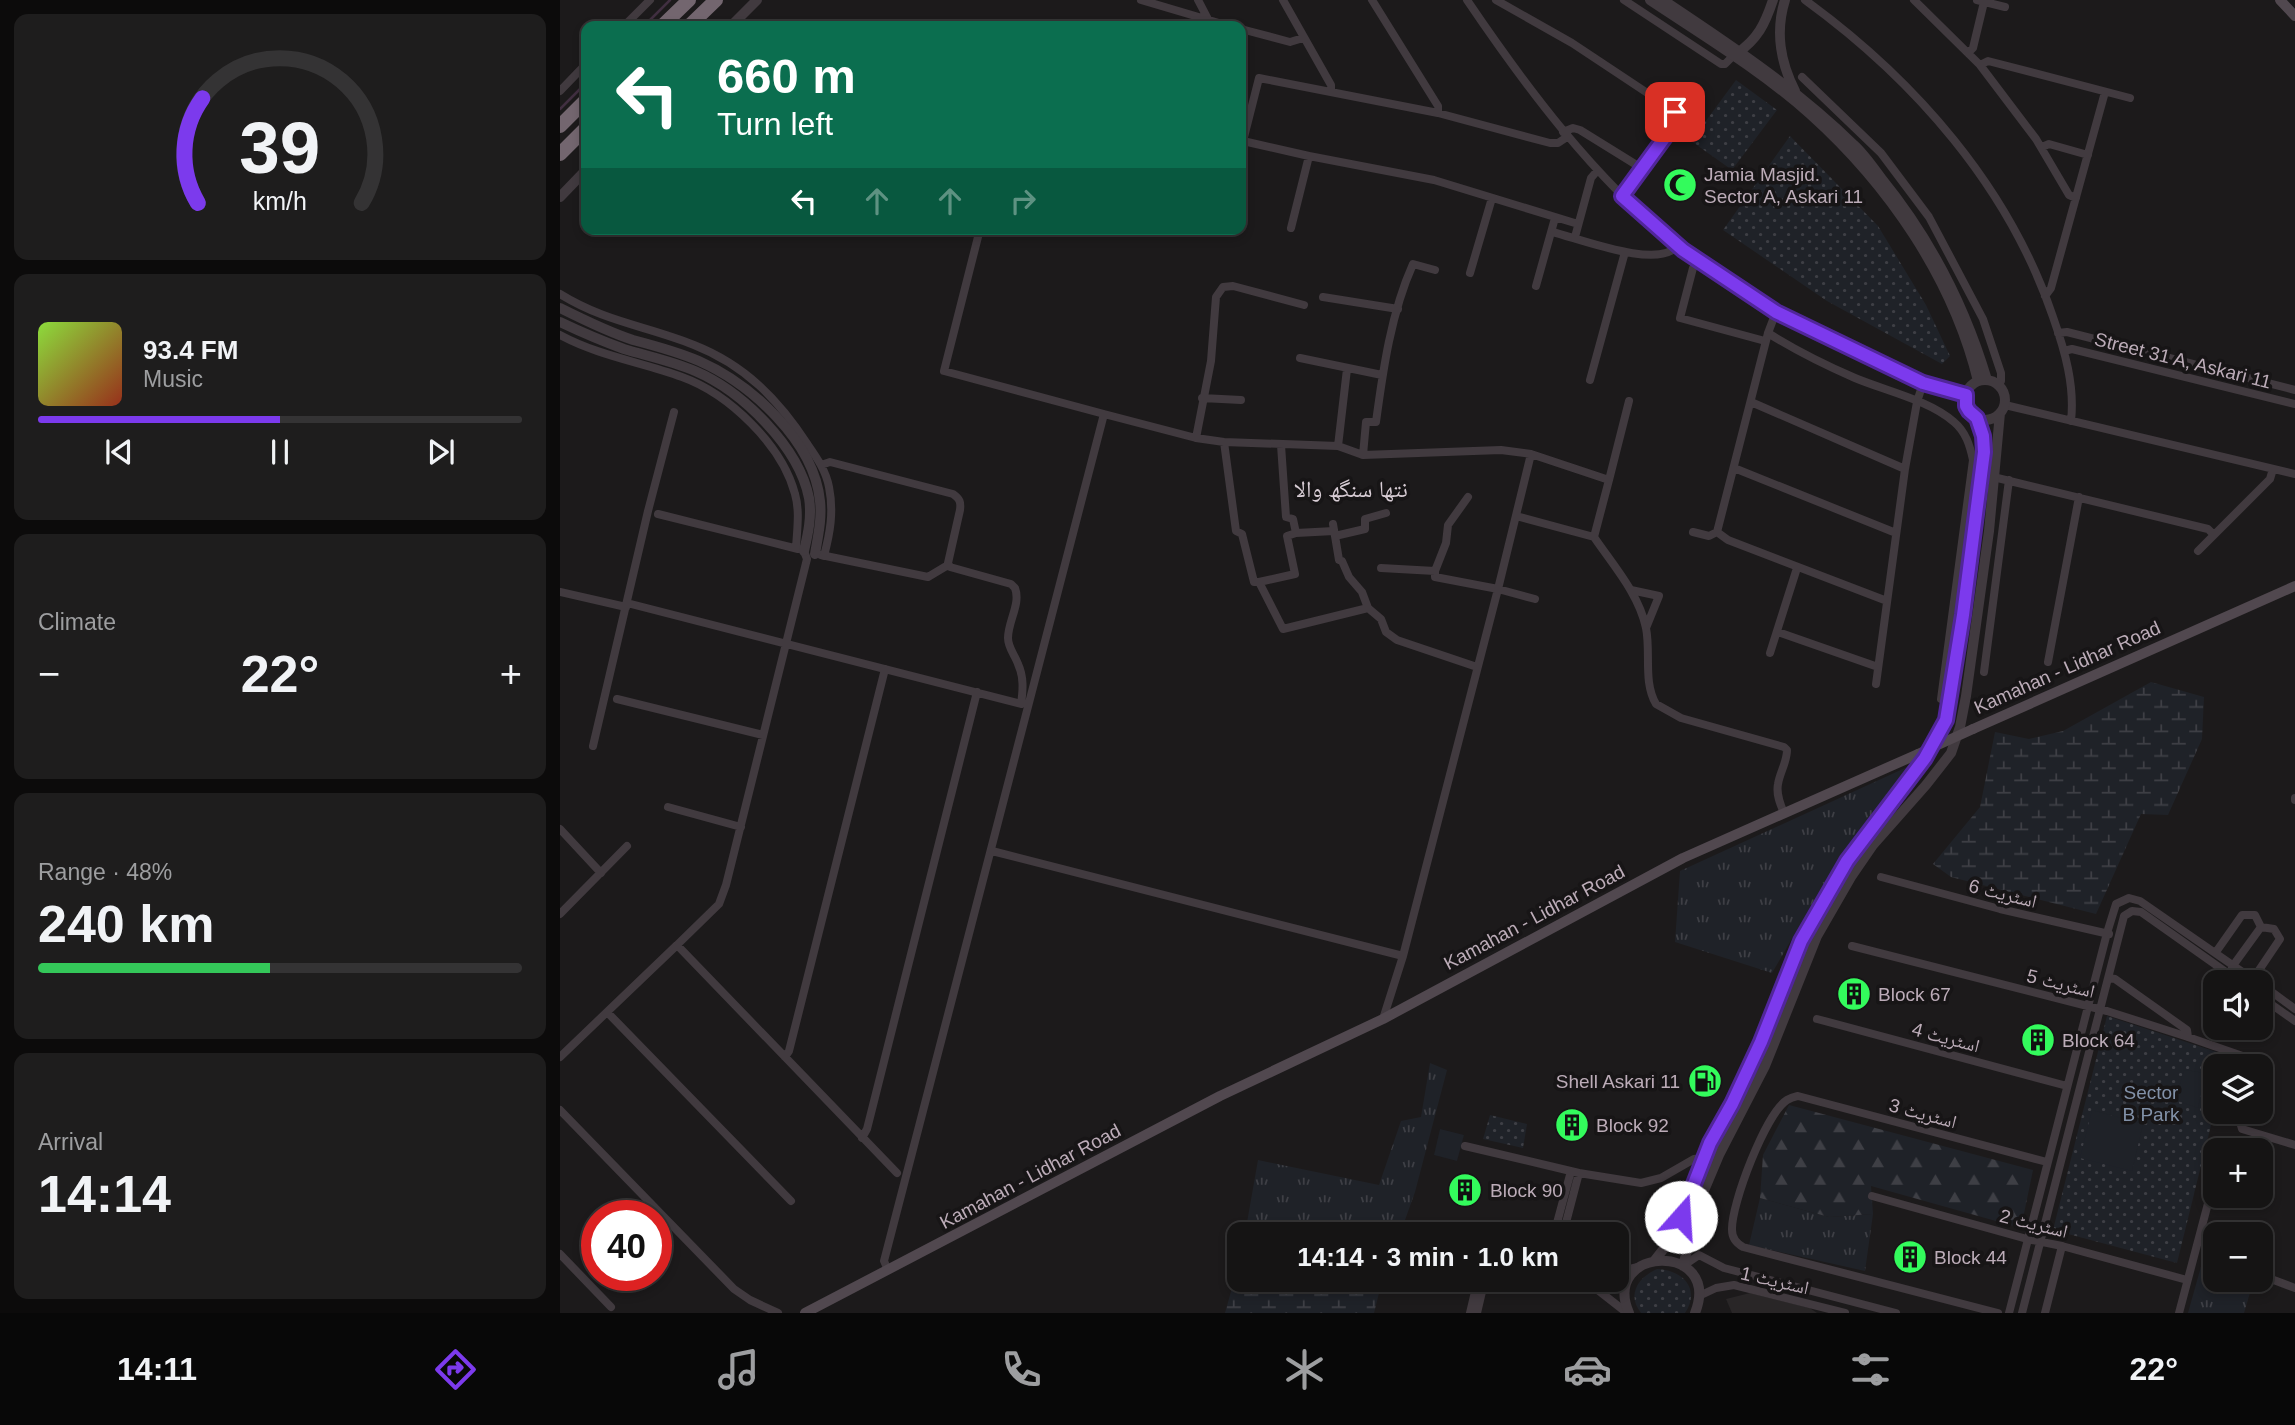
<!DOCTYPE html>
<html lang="en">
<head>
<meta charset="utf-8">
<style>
  :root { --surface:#151414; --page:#1e1d1d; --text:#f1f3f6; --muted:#9d9ea0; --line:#343334; --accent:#7c3aed }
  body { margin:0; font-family:Helvetica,"Noto Naskh Arabic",sans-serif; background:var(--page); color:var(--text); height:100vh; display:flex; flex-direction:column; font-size:26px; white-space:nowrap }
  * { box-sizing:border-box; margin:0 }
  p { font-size:23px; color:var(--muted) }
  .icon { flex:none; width:38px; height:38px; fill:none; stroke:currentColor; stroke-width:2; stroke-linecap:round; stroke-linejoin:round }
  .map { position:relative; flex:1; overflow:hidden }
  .side { display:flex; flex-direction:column; gap:14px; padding:14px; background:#0c0b0b; width:560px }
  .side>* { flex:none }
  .guide { position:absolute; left:21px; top:21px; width:665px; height:214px; border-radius:14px; box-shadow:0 4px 10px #0003,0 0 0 2px var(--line); background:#0b6e4f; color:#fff; overflow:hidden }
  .buttons { position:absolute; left:1643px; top:970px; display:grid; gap:14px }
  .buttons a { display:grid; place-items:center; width:70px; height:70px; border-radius:14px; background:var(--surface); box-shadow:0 4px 10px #0003,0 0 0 2px var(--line); font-size:35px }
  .speed { position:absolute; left:21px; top:1200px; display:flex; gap:14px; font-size:35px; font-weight:700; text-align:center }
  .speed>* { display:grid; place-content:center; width:91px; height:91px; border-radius:50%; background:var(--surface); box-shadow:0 4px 10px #0003,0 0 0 2px var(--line); line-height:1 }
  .speed .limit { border:10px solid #d22; background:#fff; color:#111 }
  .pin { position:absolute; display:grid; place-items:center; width:60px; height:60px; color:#fff; margin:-30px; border-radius:14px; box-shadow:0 4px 10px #0006 }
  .me { position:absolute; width:77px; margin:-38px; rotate:19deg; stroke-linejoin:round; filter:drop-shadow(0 0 5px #0008) }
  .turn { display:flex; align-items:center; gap:24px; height:147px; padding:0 21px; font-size:32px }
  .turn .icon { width:91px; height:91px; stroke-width:2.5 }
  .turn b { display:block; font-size:49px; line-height:60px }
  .lanes { display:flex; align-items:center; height:66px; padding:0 21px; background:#0003; justify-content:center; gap:35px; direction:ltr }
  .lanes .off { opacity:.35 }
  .big { font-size:52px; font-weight:700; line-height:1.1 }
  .side .tile { flex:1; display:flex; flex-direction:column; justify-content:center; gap:10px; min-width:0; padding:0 24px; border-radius:14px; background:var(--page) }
  .side .dial { align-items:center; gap:0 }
  .dial svg { height:182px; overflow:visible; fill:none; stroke:var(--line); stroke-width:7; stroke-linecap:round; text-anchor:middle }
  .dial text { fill:var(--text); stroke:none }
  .song { display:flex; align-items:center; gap:21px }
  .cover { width:84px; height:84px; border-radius:10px; background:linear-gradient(135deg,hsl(90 70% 55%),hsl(10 70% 35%)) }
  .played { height:7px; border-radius:4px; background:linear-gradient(90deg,var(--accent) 50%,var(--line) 50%) }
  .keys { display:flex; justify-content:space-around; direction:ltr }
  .heat { display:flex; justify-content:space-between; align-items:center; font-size:38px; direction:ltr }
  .charge { height:10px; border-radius:5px; background:linear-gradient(90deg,#34c759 48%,var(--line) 0) }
  .trip { position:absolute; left:667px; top:1222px; width:402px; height:70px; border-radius:14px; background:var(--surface); box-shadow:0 4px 10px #0003,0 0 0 2px var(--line); font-weight:700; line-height:70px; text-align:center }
  .tab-bar { display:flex; height:112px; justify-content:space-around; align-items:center; background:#080808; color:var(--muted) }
  .tab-bar .icon { width:49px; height:49px }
  .tab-bar .on { color:var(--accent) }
  .tab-bar b { font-size:32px; color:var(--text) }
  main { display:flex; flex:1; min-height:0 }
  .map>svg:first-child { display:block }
  .built { fill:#292627 }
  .grass { fill:url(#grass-tufts) }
  .forest { fill:url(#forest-firs) }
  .wetland { fill:url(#wetland-marsh) }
  .park { fill:url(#park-dots) }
  .pitch { fill:#1f2228 }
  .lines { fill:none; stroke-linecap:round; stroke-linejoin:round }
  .stream { stroke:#412f41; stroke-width:2.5 }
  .minor { stroke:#413a3f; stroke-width:8 }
  .tertiary { stroke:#413a3f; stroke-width:10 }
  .secondary { stroke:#51484f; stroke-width:10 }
  .motorway { stroke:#73666f; stroke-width:14 }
  .secondary-bridge { stroke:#51484f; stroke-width:10 }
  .route-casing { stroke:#51269a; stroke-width:18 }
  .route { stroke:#7c3aed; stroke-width:12 }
  .labels { text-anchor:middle; stroke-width:7; stroke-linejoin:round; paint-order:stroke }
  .poi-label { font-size:19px; fill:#bcacb8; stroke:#171516; text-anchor:start }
  .street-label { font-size:19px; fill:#bcacb8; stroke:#171516 }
  .park-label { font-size:19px; fill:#8291a8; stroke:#171516 }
  .quarter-label { font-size:23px; fill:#d8cdd5; stroke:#171516 }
</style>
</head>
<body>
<main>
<section class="side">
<div class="tile dial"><svg viewBox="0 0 100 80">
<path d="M14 69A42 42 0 1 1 86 69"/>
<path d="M14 69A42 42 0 0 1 16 23" stroke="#7c3aed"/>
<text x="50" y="56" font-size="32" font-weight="700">39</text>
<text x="50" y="72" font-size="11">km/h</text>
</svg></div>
<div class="tile">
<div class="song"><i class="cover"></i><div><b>93.4 FM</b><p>Music</p></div></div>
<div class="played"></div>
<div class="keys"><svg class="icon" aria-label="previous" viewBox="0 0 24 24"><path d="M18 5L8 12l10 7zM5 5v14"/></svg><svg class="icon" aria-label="pause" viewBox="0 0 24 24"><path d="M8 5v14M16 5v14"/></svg><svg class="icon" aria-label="next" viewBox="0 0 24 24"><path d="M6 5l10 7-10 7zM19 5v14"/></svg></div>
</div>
<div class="tile"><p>Climate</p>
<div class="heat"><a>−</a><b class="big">22°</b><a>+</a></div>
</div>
<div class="tile"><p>Range · 48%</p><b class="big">240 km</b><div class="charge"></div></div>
<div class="tile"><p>Arrival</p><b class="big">14:14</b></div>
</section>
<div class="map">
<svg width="1735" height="1313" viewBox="0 0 1735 1313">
  <defs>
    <pattern id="grass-tufts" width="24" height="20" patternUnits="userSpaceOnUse" patternTransform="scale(1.75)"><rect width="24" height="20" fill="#1f2228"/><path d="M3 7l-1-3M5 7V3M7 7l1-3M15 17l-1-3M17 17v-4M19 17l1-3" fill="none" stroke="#3e3f45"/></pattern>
    <pattern id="forest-firs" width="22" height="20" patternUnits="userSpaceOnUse" patternTransform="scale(1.75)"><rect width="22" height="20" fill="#1f2228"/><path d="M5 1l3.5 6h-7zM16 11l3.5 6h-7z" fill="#3e3f45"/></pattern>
    <pattern id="wetland-marsh" width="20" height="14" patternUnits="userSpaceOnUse" patternTransform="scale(1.75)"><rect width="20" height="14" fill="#1f2228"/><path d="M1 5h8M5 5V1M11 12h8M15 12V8" fill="none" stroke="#3e3f45"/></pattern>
    <pattern id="park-dots" width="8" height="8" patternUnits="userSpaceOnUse" patternTransform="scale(1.75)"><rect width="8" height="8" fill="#1f2228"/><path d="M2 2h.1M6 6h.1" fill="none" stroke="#3e3f45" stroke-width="1.8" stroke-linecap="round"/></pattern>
  </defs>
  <rect width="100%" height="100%" fill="#1c1a1b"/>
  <!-- built -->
  <path class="built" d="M1190,1293l60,15 7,5h-85l-6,-14z"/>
  <!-- grass -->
  <path class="grass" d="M1356,763l-78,96 -66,114 -97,-31 5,-71z
    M870,1063l17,7 -32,122 -15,42h-155l13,-74 121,25 22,-64 20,-4z
    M1200,1198l69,19 44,-3 -8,57 -116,-26z
    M1644,1256l11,4 1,19h38l-10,34h-56z"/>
  <!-- forest -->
  <path class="forest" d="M1229,1105l244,65 -12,58 -150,-42 2,28 -44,3 -69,-19 3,-43z"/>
  <!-- wetland -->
  <path class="wetland" d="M1591,682l53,15 -2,42 -34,76 -27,-1 -45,100 -145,-37 -18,-13 47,-57 15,-75 34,7 34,-8z
    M679,1263v16l143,2 -8,32h-149z"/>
  <!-- park -->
  <path class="park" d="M1176,80l41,30 -45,60 -41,-29z
    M1230,136l88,90 48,79 24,51 -8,8 -115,-63 -104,-71z
    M1547,1016l122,40 -2,10h-11l-1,43 -38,154 -124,-33z
    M930,1115l37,9 -4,24 -40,-9z
    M1124,1181l-15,45 -17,-30z
    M1097,1269c26,1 44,20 28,44h-44c-15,-19 -2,-36 16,-44z"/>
  <!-- pitch -->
  <path class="pitch" d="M1624,1070l22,3 -8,35 -23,-8z
    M1532,1110l51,14 -11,47 -52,-13z
    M880,1129l24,6 -7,26 -23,-6z"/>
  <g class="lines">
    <!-- stream -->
    <path class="stream" d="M84,26l26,-26
      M0,109l26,-26"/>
    <!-- minor -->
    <path class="minor" d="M581,0l88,26
      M638,0l11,21
      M723,0l48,85v6
      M812,0l66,106v7
      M907,0c61,90 125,175 209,245 47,39 103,69 158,96 43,21 85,42 132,54
      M936,0l76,43 104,69v10l-54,74
      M1064,0l97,64h4l8,-8
      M1245,0c110,80 204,187 248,317 12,34 22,69 18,104
      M1354,0l66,65 56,74 33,56 7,3
      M1417,0l28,7
      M64,26l26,-26
      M681,29l49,13 13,-4
      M1409,52l4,-4 11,-46
      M1420,65l8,-4 142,37
      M1242,77l79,76 48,64 54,102 18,54v8l-2,3
      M0,91l26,-27
      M1003,132l10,-4 7,2 63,39
      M1007,137l-9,6h-8l-112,-30 -179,-35 -16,63 66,15 125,24 144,44
      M1482,147l7,-3 39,11
      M731,228l18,-72
      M992,232c26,6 106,38 125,14
      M1015,237l16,-59 6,-7
      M1139,261l-6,7 -13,50 85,23
      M910,273l22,-75
      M976,286l19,-68
      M0,294c45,28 87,32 134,51 51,20 85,55 114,100 9,13 18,26 21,42 5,25 1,46 -5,69
      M1485,296l6,-8 54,-196
      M763,297l75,12
      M1208,333c27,17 57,32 87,45 31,13 74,22 99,44 12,10 16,24 19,38l-32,239
      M1498,333l9,-1 228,58
      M0,335c39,21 81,27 122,42 47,17 100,68 113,117 5,17 2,36 1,54
      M1504,351l8,-2 223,55
      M740,358l82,17
      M1030,380l35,-128
      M642,398l39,2
      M1191,402l154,67
      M1445,405l290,69
      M544,414l92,24 28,4 114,4 25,9 3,-33h10c7,-52 15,-109 37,-158l22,6
      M636,438l15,-77 5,-64 7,-10 10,-1 71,19
      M664,442l12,89 6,3 12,48h5l24,47 85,-21
      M778,446l9,-77
      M971,454l78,26 -15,57
      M803,455l138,-5 30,4 -33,135 -95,367
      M1174,468l162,65
      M1421,474l227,55 5,5
      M1049,480l20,-79
      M98,514l140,35
      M956,516l78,21c19,28 45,57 52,91 5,25 -3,54 10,76l25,14 103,29 3,3c0,12 -7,22 -9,34 -2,10 2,20 6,29
      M773,524l6,36 3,1 7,16 13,15 6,16 13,11 5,13 11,8 80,27
      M1133,532l16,4 8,-4
      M1157,532l51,-199 8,-21
      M1157,532l11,8 159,61
      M736,533l38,-2
      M775,536l30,-7v-10l21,-6
      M1638,551l72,-72 3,-10
      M261,555l107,22 20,-12
      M821,568l54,3v6l63,12 37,10
      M875,571l11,-28 2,-18 20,-28
      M699,582l36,-8 -8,-38 9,-3 -3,-14 -7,-2 -5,-72
      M1071,590l28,6 -13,32
      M0,592l66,15
      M67,603l394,101c2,-14 3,-27 -3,-40 -3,-9 -10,-16 -10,-26 0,-17 13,-34 7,-50l-4,-4 -61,-17 -2,-4 12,-53c1,-8 0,-11 -7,-16l-123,-32 -9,3
      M1218,632l100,35
      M1210,653l27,-85
      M1488,662l31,-165
      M1424,672l25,-192
      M1316,684l29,-215 12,-67 6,-19
      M57,699l146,36
      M33,746l55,-235 26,-99
      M1735,800v-2
      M108,807l73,20
      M0,829l41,44
      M432,851l411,105 -20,63
      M1321,877l119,32 109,25
      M0,914l67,-68
      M117,945l42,-41 7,-19 81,-326 -3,-8
      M1292,946l255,65 81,26 66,23 3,6
      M1656,952l26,-37h13l6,12
      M1672,967l29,-40
      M1549,978l6,1 72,51 1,7
      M1693,979l27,-40 -6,-10 -13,-2
      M1701,984l34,25
      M1701,997l34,24
      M47,1012l184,189
      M1257,1019l250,67
      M0,1057l117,-112 220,228
      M225,1057l4,-6 96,-382
      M0,1110l174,179 16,11 28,13
      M1683,1111l-3,11 2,7 53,16
      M302,1138l5,-9 110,-437
      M905,1146l114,27 62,10 20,-5 33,-19 9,-1
      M1312,1196l155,43 35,7 125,34
      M869,1234h8
      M994,1234l17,-63
      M1003,1234l16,-61
      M0,1254l51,53
      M1650,1254l6,1
      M1123,1266l16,-11 25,13 172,45
      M328,1270l-4,-9 220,-847 -160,-43 36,-142
      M1701,1270l10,9 24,9
      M1057,1272l21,-5
      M1013,1279l21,8 33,26
      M1139,1296l17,-8 18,-3 111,28
      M910,1313l8,-34
      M917,1313l8,-34
      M1438,1313l-255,-66c-7,-4 -11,-9 -11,-17 -1,-26 34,-117 55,-130 5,-3 6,-3 11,-4l249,66
      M1449,1313l98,-380 9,-29 13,-6 11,3 117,81
      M1462,1313l102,-397 8,-5 9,1 99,70
      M1485,1313l17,-67
      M1619,1313l36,-136"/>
    <!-- tertiary -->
    <path class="tertiary" d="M1090,0c54,36 112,71 160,114 78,70 143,164 168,267
      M1103,0c66,44 134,89 191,145 10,9 19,22 27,33 48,59 84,128 106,202
      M1225,0c-10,32 -5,61 10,91
      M171,26l26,-26
      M1176,54c22,-15 29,-30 37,-54
      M0,197l26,-27
      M0,308c24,12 48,24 73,32 23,6 45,12 66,21 52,23 115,80 121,140 2,18 -2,35 -5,53
      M0,322c21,10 42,19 64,27 23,7 48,12 71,22 47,20 104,76 114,127 3,18 -1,36 -5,53
      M1405 400a20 20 0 1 1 40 0a20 20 0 1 1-40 0Z
      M1095,1260l21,-27 27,-75 46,-88 57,-139 41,-70 78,-103 21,-38 11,-58 27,-210 -1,-16 -6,-18
      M1123,1266l17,-66 19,-45 46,-89 52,-130 34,-59 22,-32 53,-60 25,-32 9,-26 6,-31 23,-165 11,-118
      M1069,1313c-29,-68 94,-71 66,0"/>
    <!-- secondary -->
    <path class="secondary" d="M1720,0l15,16
      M1413,729l322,-143
      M245,1313l415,-217 163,-77 300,-161 235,-104"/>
    <!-- motorway -->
    <path class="motorway" d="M102,26l27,-26
      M129,26l27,-26
      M0,126l26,-26
      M0,154l26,-26"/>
    <!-- secondary-bridge -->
    <path class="secondary-bridge" d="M1358,754l55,-25"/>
  </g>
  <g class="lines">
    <!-- route casing -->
    <g class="route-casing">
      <path id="route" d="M1115,112l1,10 -54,74 61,54 93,62 147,71 43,12v11l3,5 8,7 6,18 1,16 -21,163 -17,105 -21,38 -78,103 -46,80 -40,101 -29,62 -22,39 -29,74"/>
    </g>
    <!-- route -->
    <use href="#route" class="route"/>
  </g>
  <!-- icons -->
  <defs>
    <g id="mosque-disc" transform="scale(1.75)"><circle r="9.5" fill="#33fb5c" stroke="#171516"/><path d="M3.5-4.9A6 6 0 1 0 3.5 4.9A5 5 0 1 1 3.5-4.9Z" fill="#111"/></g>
    <g id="building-disc" transform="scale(1.75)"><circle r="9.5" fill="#33fb5c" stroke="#171516"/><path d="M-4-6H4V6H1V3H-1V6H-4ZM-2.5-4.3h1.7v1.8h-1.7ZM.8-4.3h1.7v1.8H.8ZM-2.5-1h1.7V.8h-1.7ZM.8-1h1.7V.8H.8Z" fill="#111"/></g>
    <g id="fuel-disc" transform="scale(1.75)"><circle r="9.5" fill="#33fb5c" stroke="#171516"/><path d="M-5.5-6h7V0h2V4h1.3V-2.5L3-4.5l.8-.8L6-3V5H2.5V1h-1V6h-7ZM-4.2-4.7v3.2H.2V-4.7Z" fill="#111"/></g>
  </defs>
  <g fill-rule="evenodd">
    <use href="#mosque-disc" x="1120" y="185"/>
    <use href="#building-disc" x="1294" y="994"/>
    <use href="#building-disc" x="1478" y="1040"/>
    <use href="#fuel-disc" x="1145" y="1081"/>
    <use href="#building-disc" x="1012" y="1125"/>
    <use href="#building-disc" x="905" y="1190"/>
    <use href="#building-disc" x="1350" y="1257"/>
  </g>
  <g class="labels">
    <!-- poi labels -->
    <g class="poi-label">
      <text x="1144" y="181">Jamia Masjid.<tspan x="1144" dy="22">Sector A, Askari 11</tspan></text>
      <text x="1318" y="1001">Block 67</text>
      <text x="1502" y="1047">Block 64</text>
      <text x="1120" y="1088" text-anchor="end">Shell Askari 11</text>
      <text x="1036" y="1132">Block 92</text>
      <text x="930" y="1197">Block 90</text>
      <text x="1374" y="1264">Block 44</text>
    </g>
    <!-- street labels -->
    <g class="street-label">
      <text transform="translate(1623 360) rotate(14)" y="7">Street 31 A, Askari 11</text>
      <text transform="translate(1507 667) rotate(-24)" y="7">Kamahan - Lidhar Road</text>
      <text transform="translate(1443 893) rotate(14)" y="7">اسٹریٹ 6</text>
      <text transform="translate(974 917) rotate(-28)" y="7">Kamahan - Lidhar Road</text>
      <text transform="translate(1501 983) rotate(14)" y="7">اسٹریٹ 5</text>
      <text transform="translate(1386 1037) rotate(15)" y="7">اسٹریٹ 4</text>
      <text transform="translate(1363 1113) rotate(15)" y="7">اسٹریٹ 3</text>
      <text transform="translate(470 1176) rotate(-28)" y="7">Kamahan - Lidhar Road</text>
      <text transform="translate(1474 1223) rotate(14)" y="7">اسٹریٹ 2</text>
      <text transform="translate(1215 1280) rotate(13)" y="7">اسٹریٹ 1</text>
    </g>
    <!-- park labels -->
    <g class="park-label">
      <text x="1591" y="1099">Sector<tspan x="1591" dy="22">B Park</tspan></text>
    </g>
    <!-- quarter labels -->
    <g class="quarter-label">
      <text x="791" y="497">نتھا سنگھ والا</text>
    </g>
  </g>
</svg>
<div class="buttons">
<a><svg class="icon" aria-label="sound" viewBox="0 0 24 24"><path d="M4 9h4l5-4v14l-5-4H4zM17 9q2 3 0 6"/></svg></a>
<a><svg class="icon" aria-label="layers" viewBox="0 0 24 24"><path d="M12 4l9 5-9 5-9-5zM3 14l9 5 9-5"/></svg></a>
<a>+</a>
<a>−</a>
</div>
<div class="speed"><div class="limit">40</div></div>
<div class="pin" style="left:1115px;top:112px;background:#d93025"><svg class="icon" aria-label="arrive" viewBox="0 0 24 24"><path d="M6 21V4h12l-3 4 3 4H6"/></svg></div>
<svg class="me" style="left:1121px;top:1217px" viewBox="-20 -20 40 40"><circle r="19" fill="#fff"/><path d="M0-13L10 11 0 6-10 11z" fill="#7c3aed"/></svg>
<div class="trip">14:14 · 3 min · 1.0 km</div>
<div class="guide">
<div class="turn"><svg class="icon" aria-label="left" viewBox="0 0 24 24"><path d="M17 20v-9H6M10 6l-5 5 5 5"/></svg><div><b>660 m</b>Turn left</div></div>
<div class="lanes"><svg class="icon" aria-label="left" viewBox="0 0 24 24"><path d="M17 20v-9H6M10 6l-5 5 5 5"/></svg><svg class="icon off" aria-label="ahead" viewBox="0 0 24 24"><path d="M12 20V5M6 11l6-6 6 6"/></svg><svg class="icon off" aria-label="ahead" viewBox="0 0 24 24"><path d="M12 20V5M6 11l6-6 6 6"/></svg><svg class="icon off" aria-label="right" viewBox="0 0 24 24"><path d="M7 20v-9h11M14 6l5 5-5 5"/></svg></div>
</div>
</div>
</main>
<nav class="tab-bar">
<b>14:11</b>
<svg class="icon on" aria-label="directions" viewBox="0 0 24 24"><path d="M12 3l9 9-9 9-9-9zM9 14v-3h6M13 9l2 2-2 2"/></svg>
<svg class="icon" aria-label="music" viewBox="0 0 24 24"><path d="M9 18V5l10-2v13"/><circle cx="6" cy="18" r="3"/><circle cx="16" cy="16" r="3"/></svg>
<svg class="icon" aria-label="phone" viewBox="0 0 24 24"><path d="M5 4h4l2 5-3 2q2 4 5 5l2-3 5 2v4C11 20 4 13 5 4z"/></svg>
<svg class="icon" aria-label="climate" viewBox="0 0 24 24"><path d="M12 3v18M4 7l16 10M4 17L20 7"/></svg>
<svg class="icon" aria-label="car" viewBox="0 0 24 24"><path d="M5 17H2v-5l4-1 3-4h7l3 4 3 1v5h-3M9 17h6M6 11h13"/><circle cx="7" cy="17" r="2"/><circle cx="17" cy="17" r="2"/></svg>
<svg class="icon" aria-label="filters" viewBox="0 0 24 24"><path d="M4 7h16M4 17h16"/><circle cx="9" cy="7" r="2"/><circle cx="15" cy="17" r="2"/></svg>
<b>22°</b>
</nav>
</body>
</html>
